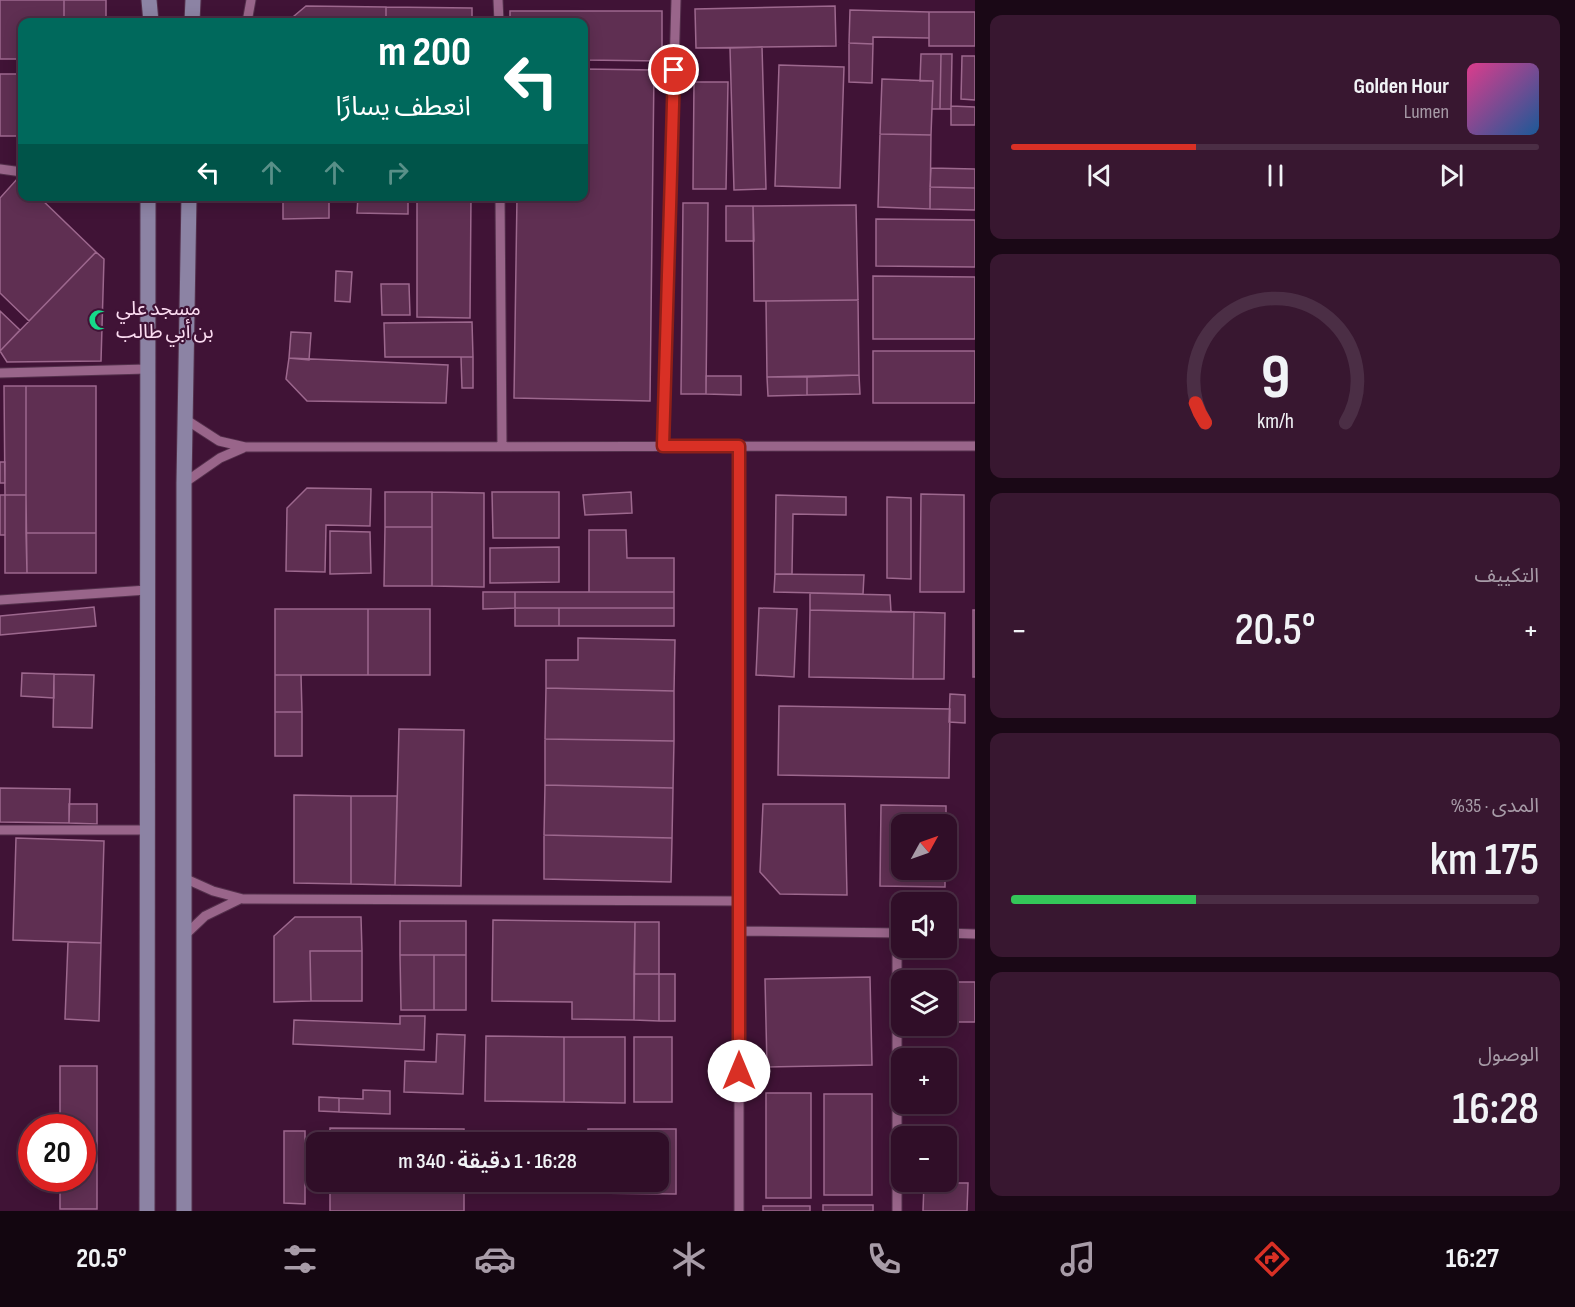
<!DOCTYPE html>
<html lang="ar">
<head>
<meta charset="utf-8">
<style>
  :root { --surface:#300e28; --page:#381730; --text:#f1f3f6; --muted:#a89ca8; --line:#4b2e45; --accent:#d93025 }
  body { margin:0; font-family:"Sofia Sans Condensed","Noto Sans Arabic",sans-serif; background:var(--page); color:var(--text); direction:rtl; height:100vh; display:flex; flex-direction:column; font-size:22px; white-space:nowrap }
  * { box-sizing:border-box; margin:0 }
  p { font-size:20px; color:var(--muted) }
  .icon { flex:none; width:33px; height:33px; fill:none; stroke:currentColor; stroke-width:2; stroke-linecap:round; stroke-linejoin:round }
  .map { position:relative; flex:1; overflow:hidden; direction:ltr }
  .panel { display:flex; flex-direction:column; gap:15px; padding:15px; background:#1a0816; width:600px }
  .panel>* { flex:none }
  .guide { position:absolute; left:18px; top:18px; width:570px; height:183px; border-radius:12px; box-shadow:0 3px 15px #0003,0 0 0 2px var(--line); direction:rtl; background:#00695c; color:#fff; overflow:hidden }
  .needle { width:39px; rotate:50deg }
  .fabs { position:absolute; left:891px; top:814px; display:grid; gap:12px }
  .fabs a { display:grid; place-items:center; width:66px; height:66px; border-radius:12px; background:var(--surface); box-shadow:0 3px 15px #0003,0 0 0 2px var(--line); font-size:30px }
  .speed { position:absolute; left:18px; top:1114px; display:flex; gap:12px; font-size:30px; font-weight:700; text-align:center }
  .speed>* { display:grid; place-content:center; width:78px; height:78px; border-radius:50%; background:var(--surface); box-shadow:0 3px 15px #0003,0 0 0 2px var(--line); line-height:1 }
  .speed .limit { border:9px solid #d22; background:#fff; color:#111 }
  .pin { position:absolute; display:grid; place-items:center; width:51px; height:51px; color:#fff; margin:-26px; border:3px solid #fff; border-radius:50%; box-shadow:0 2px 6px #0007 }
  .me { position:absolute; width:66px; margin:-33px; rotate:0deg; stroke-linejoin:round; filter:drop-shadow(0 0 4px #0008) }
  .turn { display:flex; align-items:center; gap:21px; height:126px; padding:0 18px; font-size:27px }
  .turn .icon { width:78px; height:78px; stroke-width:2.5 }
  .turn b { display:block; font-size:42px; line-height:51px }
  .lanes { display:flex; align-items:center; height:57px; padding:0 18px; background:#0003; justify-content:center; gap:30px; direction:ltr }
  .lanes .off { opacity:.35 }
  .big { font-size:45px; font-weight:600; line-height:1.1 }
  .panel .tile { flex:1; display:flex; flex-direction:column; justify-content:center; gap:9px; min-width:0; padding:0 21px; border-radius:12px; background:var(--page) }
  .panel .dial { align-items:center; gap:0 }
  .dial svg { height:156px; overflow:visible; fill:none; stroke:var(--line); stroke-width:7; stroke-linecap:round; text-anchor:middle }
  .dial text { fill:var(--text); stroke:none }
  .song { display:flex; align-items:center; gap:18px }
  .cover { width:72px; height:72px; border-radius:9px; background:linear-gradient(135deg,hsl(330 70% 55%),hsl(210 70% 35%)) }
  .played { height:6px; border-radius:3px; background:linear-gradient(90deg,var(--accent) 35%,var(--line) 35%) }
  .keys { display:flex; justify-content:space-around; direction:ltr }
  .heat { display:flex; justify-content:space-between; align-items:center; font-size:33px; direction:ltr }
  .charge { height:9px; border-radius:4px; background:linear-gradient(90deg,#34c759 35%,var(--line) 0) }
  .trip { position:absolute; left:306px; top:1132px; width:363px; height:60px; border-radius:12px; background:var(--surface); box-shadow:0 3px 15px #0003,0 0 0 2px var(--line); font-weight:600; line-height:60px; text-align:center; direction:rtl }
  .menu { display:flex; height:96px; justify-content:space-around; align-items:center; background:#130610; color:var(--muted) }
  .menu .icon { width:42px; height:42px }
  .menu .active { color:var(--accent) }
  .menu b { font-size:27px; color:var(--text) }
  main { display:flex; flex:1; min-height:0 }
  .map>svg:first-child { display:block }
  .building { fill:#5f2f52; stroke:#9d688e; stroke-width:1.5 }
  .lines { fill:none; stroke-linecap:round; stroke-linejoin:round }
  .service-casing { stroke:#54304c; stroke-width:11 }
  .secondary-casing { stroke:#54304c; stroke-width:17 }
  .service { stroke:#99658a; stroke-width:9 }
  .secondary { stroke:#8c83a4; stroke-width:15 }
  .route-casing { stroke:#8d1f18; stroke-width:15 }
  .route { stroke:#d93025; stroke-width:10 }
  .labels { text-anchor:middle; stroke-width:4.5; stroke-linejoin:round; paint-order:stroke }
  .poi-label { font-size:20px; fill:#fbdcf1; stroke:#401336; text-anchor:start }
</style>
</head>
<body>
<main>
<section class="panel">
<div class="tile">
<div class="song"><i class="cover"></i><div><b>Golden Hour</b><p>Lumen</p></div></div>
<div class="played"></div>
<div class="keys"><svg class="icon" aria-label="previous" viewBox="0 0 24 24"><path d="M18 5L8 12l10 7zM5 5v14"/></svg><svg class="icon" aria-label="pause" viewBox="0 0 24 24"><path d="M8 5v14M16 5v14"/></svg><svg class="icon" aria-label="next" viewBox="0 0 24 24"><path d="M6 5l10 7-10 7zM19 5v14"/></svg></div>
</div>
<div class="tile dial"><svg viewBox="0 0 100 80">
<path d="M14 69A42 42 0 1 1 86 69"/>
<path d="M14 69A42 42 0 0 1 9 59" stroke="#d93025"/>
<text x="50" y="56" font-size="32" font-weight="700">9</text>
<text x="50" y="72" font-size="11">km/h</text>
</svg></div>
<div class="tile"><p>التكييف</p>
<div class="heat"><a>−</a><b class="big">20.5°</b><a>+</a></div>
</div>
<div class="tile"><p>المدى · 35%</p><b class="big">175 km</b><div class="charge"></div></div>
<div class="tile"><p>الوصول</p><b class="big">16:28</b></div>
</section>
<div class="map">
<svg width="975" height="1211" viewBox="0 0 975 1211">
  <rect width="100%" height="100%" fill="#401336"/>
  <!-- building -->
  <path class="building" d="M0,0h64v22h-42v37h-22z
    M64,0h42v22h-42z
    M306,6l80,1v15h-99z
    M835,6l1,40 -140,2 -1,-39z
    M386,7l86,1v14h-86z
    M850,10l79,2v26l-56,-1v7l-24,-1z
    M510,11h152v50l-78,-1v-38h-74z
    M929,12h46v34h-46z
    M849,43l24,1 -1,39 -23,-1z
    M762,47l4,142 -32,1 -4,-142z
    M921,54h20l-1,55h-8l1,-28h-13z
    M941,54h11l-1,55h-11z
    M962,56h13v44l-14,-1z
    M779,65l65,2 -4,121 -65,-2z
    M584,69l70,1 -4,331 -136,-3 3,-202h67z
    M0,74h22v62h-22z
    M882,79l51,2 -2,54 -51,-1z
    M694,82h34l-2,107h-33z
    M951,106l24,1v18h-24z
    M880,134l51,1 -1,74 -52,-2z
    M931,168l44,1v19l-45,-1z
    M18,178l4,4v14h16l58,56 -67,69 -29,-28v-95z
    M930,187l45,1v22l-45,-1z
    M283,196h46v22l-46,1z
    M358,196h50v18l-51,-1z
    M417,196h54l-1,122 -53,-1z
    M683,203h25l-2,191h-25z
    M856,205l2,95 -104,1 -1,-95z
    M726,206h27l1,35h-28z
    M876,219l99,1v47l-99,-1z
    M96,252l8,7 -3,102 -94,1 -7,-11z
    M336,271l16,1 -2,30 -15,-1z
    M873,276l102,1v62h-102z
    M381,284h28l1,31h-28z
    M858,300l1,75 -92,2 -1,-76z
    M0,311l20,19 -20,21z
    M472,322l1,35h-88l-1,-34z
    M291,332l20,1 -2,27 -20,-2z
    M873,351h102v52h-102z
    M461,357h12v31h-11z
    M289,358l159,7 -2,38 -139,-2 -21,-22z
    M859,375l1,19 -53,1v-18z
    M706,376h35v19l-35,-1z
    M767,377h40v18l-39,1z
    M4,386h22v109h-21z
    M26,386h70v147h-70z
    M0,462h5v21h-5z
    M307,488l64,1 -1,37 -44,-1 -1,47 -39,-1 1,-63z
    M385,492h47v35h-47z
    M432,492l52,1v94l-52,-1z
    M492,492h67v46h-66z
    M631,492l1,21 -47,2 -2,-20z
    M921,494l43,1v97h-44z
    M0,495h5v40h-5z
    M5,495h21l1,78h-22z
    M776,495l70,2v18l-53,-1 -1,60h-17z
    M887,497l24,1v81l-24,-1z
    M385,527h47v59h-48z
    M589,530h37l1,28h47v34h-85z
    M330,531l40,1 1,41 -41,1z
    M26,533h70v40h-69z
    M559,547v35l-69,1v-35z
    M775,574l89,1 -1,19 -89,-2z
    M483,592h32v16l-32,1z
    M515,592h159v16h-159z
    M810,593l80,2 1,17 -81,-2z
    M94,607l2,19 -96,9v-19z
    M515,608h44v18h-44z
    M559,608h115v18h-115z
    M759,608l38,1 -3,68 -38,-2z
    M275,609h93v66h-93z
    M368,609h62v66h-62z
    M810,610l104,2 -1,67 -104,-2z
    M973,610h2v67h-2z
    M914,612l31,1 -1,66h-31z
    M578,638l97,2 -1,51 -128,-3v-28h32z
    M22,673l32,1v24l-33,-2z
    M54,674l40,1 -2,53 -39,-1z
    M275,675h26l1,37h-27z
    M546,688l128,3v50l-129,-2z
    M950,694l15,1v28l-16,-1z
    M779,706l171,3 -1,69 -171,-3z
    M275,712h27v44h-27z
    M399,729l65,1 -3,156 -66,-1z
    M545,739l129,2 -1,47 -128,-3z
    M545,785l128,3 -1,50 -128,-3z
    M0,788l70,1 -1,34 -69,-1z
    M294,795l57,1v88l-57,-1z
    M351,796h46l-2,89 -44,-1z
    M69,804h28v20l-28,-1z
    M763,804h82l2,91 -67,-1 -20,-22z
    M881,805l65,1v19h-44v45h43v17l-65,-1z
    M544,835l128,3 -1,44 -127,-3z
    M16,838l88,3 -3,102 -88,-3z
    M295,917h66l1,34h-52l1,50 -37,1v-66z
    M493,920l142,2 -1,98 -62,-1v-17l-80,-1z
    M400,921h66v34h-66z
    M635,922h24v52h-25z
    M68,942l33,1 -2,78 -34,-2z
    M310,951h52v50h-51z
    M400,955h34v55h-33z
    M434,955h32v55h-32z
    M634,974h25v47l-25,-1z
    M659,974h16v47h-16z
    M870,977l2,88 -105,2 -2,-88z
    M946,982h29v40h-29z
    M400,1016h25l-1,34 -131,-6 1,-24 106,4z
    M437,1034l28,1 -2,59 -59,-2 1,-31 31,1z
    M486,1036l78,1v65l-79,-1z
    M564,1037h61v66l-61,-1z
    M634,1037h38v65h-38z
    M60,1066h37v143h-37v-30h22v-51h-22z
    M363,1090l27,1v23l-51,-2v-14l24,1z
    M766,1093h45v105h-45z
    M824,1094h48v101h-48z
    M319,1097l20,1v14l-20,-1z
    M330,1128l134,1v14h-134z
    M588,1129h88v65l-88,-1v-11h70v-39h-70z
    M284,1131h21v73l-21,-1z
    M330,1182h134v29h-134z
    M924,1183h44l-1,28h-44z
    M823,1205h50v6h-50z
    M763,1206h47v5h-47z"/>
  <g class="lines">
    <!-- service casing -->
    <g class="service-casing">
      <path id="service" d="M498,0l1,22
        M247,22l4,-22
        M0,169l22,3
        M500,196l2,250
        M0,373l147,-4
        M185,419l34,22 26,6 730,-1
        M663,446l13,-446
        M184,483l36,-25 23,-10
        M0,600l147,-10
        M0,830h146
        M184,878l29,13 30,8 496,2
        M739,931l163,2
        M946,933l29,1
        M185,935l20,-19 35,-17
        M739,1211v-765
        M897,1211v-278"/>
    </g>
    <!-- secondary casing -->
    <g class="secondary-casing">
      <path id="secondary" d="M149,0l2,22
        M192,22l1,-22
        M147,1211l1,-1015
        M184,1211v-728l5,-287"/>
    </g>
    <!-- service -->
    <use href="#service" class="service"/>
    <!-- secondary -->
    <use href="#secondary" class="secondary"/>
  </g>
  <g class="lines">
    <!-- route casing -->
    <g class="route-casing">
      <path id="route" d="M674,70l-11,376h76v625"/>
    </g>
    <!-- route -->
    <use href="#route" class="route"/>
  </g>
  <!-- icons -->
  <defs>
    <g id="mosque-bare" transform="scale(1.62)"><path d="M3.5-4.9A6 6 0 1 0 3.5 4.9A5 5 0 1 1 3.5-4.9Z" fill="#16d989" stroke="#401336" stroke-width="2.5" paint-order="stroke"/></g>
  </defs>
  <g fill-rule="evenodd">
    <use href="#mosque-bare" x="99" y="320"/>
  </g>
  <g class="labels">
    <!-- poi labels -->
    <g class="poi-label">
      <text x="116" y="315">مسجد علي<tspan x="116" dy="23">بن أبي طالب</tspan></text>
    </g>
  </g>
</svg>
<div class="fabs">
<a><svg class="needle" viewBox="-14 -14 28 28"><path d="M0-13l5 13h-10z" fill="#e53935"/><path d="M0 13l5-13h-10z" fill="#a89ca8"/></svg></a>
<a><svg class="icon" aria-label="sound" viewBox="0 0 24 24"><path d="M4 9h4l5-4v14l-5-4H4zM17 9q2 3 0 6"/></svg></a>
<a><svg class="icon" aria-label="layers" viewBox="0 0 24 24"><path d="M12 4l9 5-9 5-9-5zM3 14l9 5 9-5"/></svg></a>
<a>+</a>
<a>−</a>
</div>
<div class="speed"><div class="limit">20</div></div>
<div class="pin" style="left:674px;top:70px;background:#d93025"><svg class="icon" aria-label="arrive" viewBox="0 0 24 24"><path d="M6 21V4h12l-3 4 3 4H6"/></svg></div>
<svg class="me" style="left:739px;top:1071px" viewBox="-20 -20 40 40"><circle r="19" fill="#fff"/><path d="M0-13L10 11 0 6-10 11z" fill="#d93025"/></svg>
<div class="trip">16:28 · 1 دقيقة · 340 m</div>
<div class="guide">
<div class="turn"><svg class="icon" aria-label="left" viewBox="0 0 24 24"><path d="M17 20v-9H6M10 6l-5 5 5 5"/></svg><div><b>200 m</b>انعطف يسارًا</div></div>
<div class="lanes"><svg class="icon" aria-label="left" viewBox="0 0 24 24"><path d="M17 20v-9H6M10 6l-5 5 5 5"/></svg><svg class="icon off" aria-label="ahead" viewBox="0 0 24 24"><path d="M12 20V5M6 11l6-6 6 6"/></svg><svg class="icon off" aria-label="ahead" viewBox="0 0 24 24"><path d="M12 20V5M6 11l6-6 6 6"/></svg><svg class="icon off" aria-label="right" viewBox="0 0 24 24"><path d="M7 20v-9h11M14 6l5 5-5 5"/></svg></div>
</div>
</div>
</main>
<nav class="menu">
<b>16:27</b>
<svg class="icon active" aria-label="directions" viewBox="0 0 24 24"><path d="M12 3l9 9-9 9-9-9zM9 14v-3h6M13 9l2 2-2 2"/></svg>
<svg class="icon" aria-label="music" viewBox="0 0 24 24"><path d="M9 18V5l10-2v13"/><circle cx="6" cy="18" r="3"/><circle cx="16" cy="16" r="3"/></svg>
<svg class="icon" aria-label="phone" viewBox="0 0 24 24"><path d="M5 4h4l2 5-3 2q2 4 5 5l2-3 5 2v4C11 20 4 13 5 4z"/></svg>
<svg class="icon" aria-label="climate" viewBox="0 0 24 24"><path d="M12 3v18M4 7l16 10M4 17L20 7"/></svg>
<svg class="icon" aria-label="car" viewBox="0 0 24 24"><path d="M5 17H2v-5l4-1 3-4h7l3 4 3 1v5h-3M9 17h6M6 11h13"/><circle cx="7" cy="17" r="2"/><circle cx="17" cy="17" r="2"/></svg>
<svg class="icon" aria-label="filters" viewBox="0 0 24 24"><path d="M4 7h16M4 17h16"/><circle cx="9" cy="7" r="2"/><circle cx="15" cy="17" r="2"/></svg>
<b>20.5°</b>
</nav>
</body>
</html>
